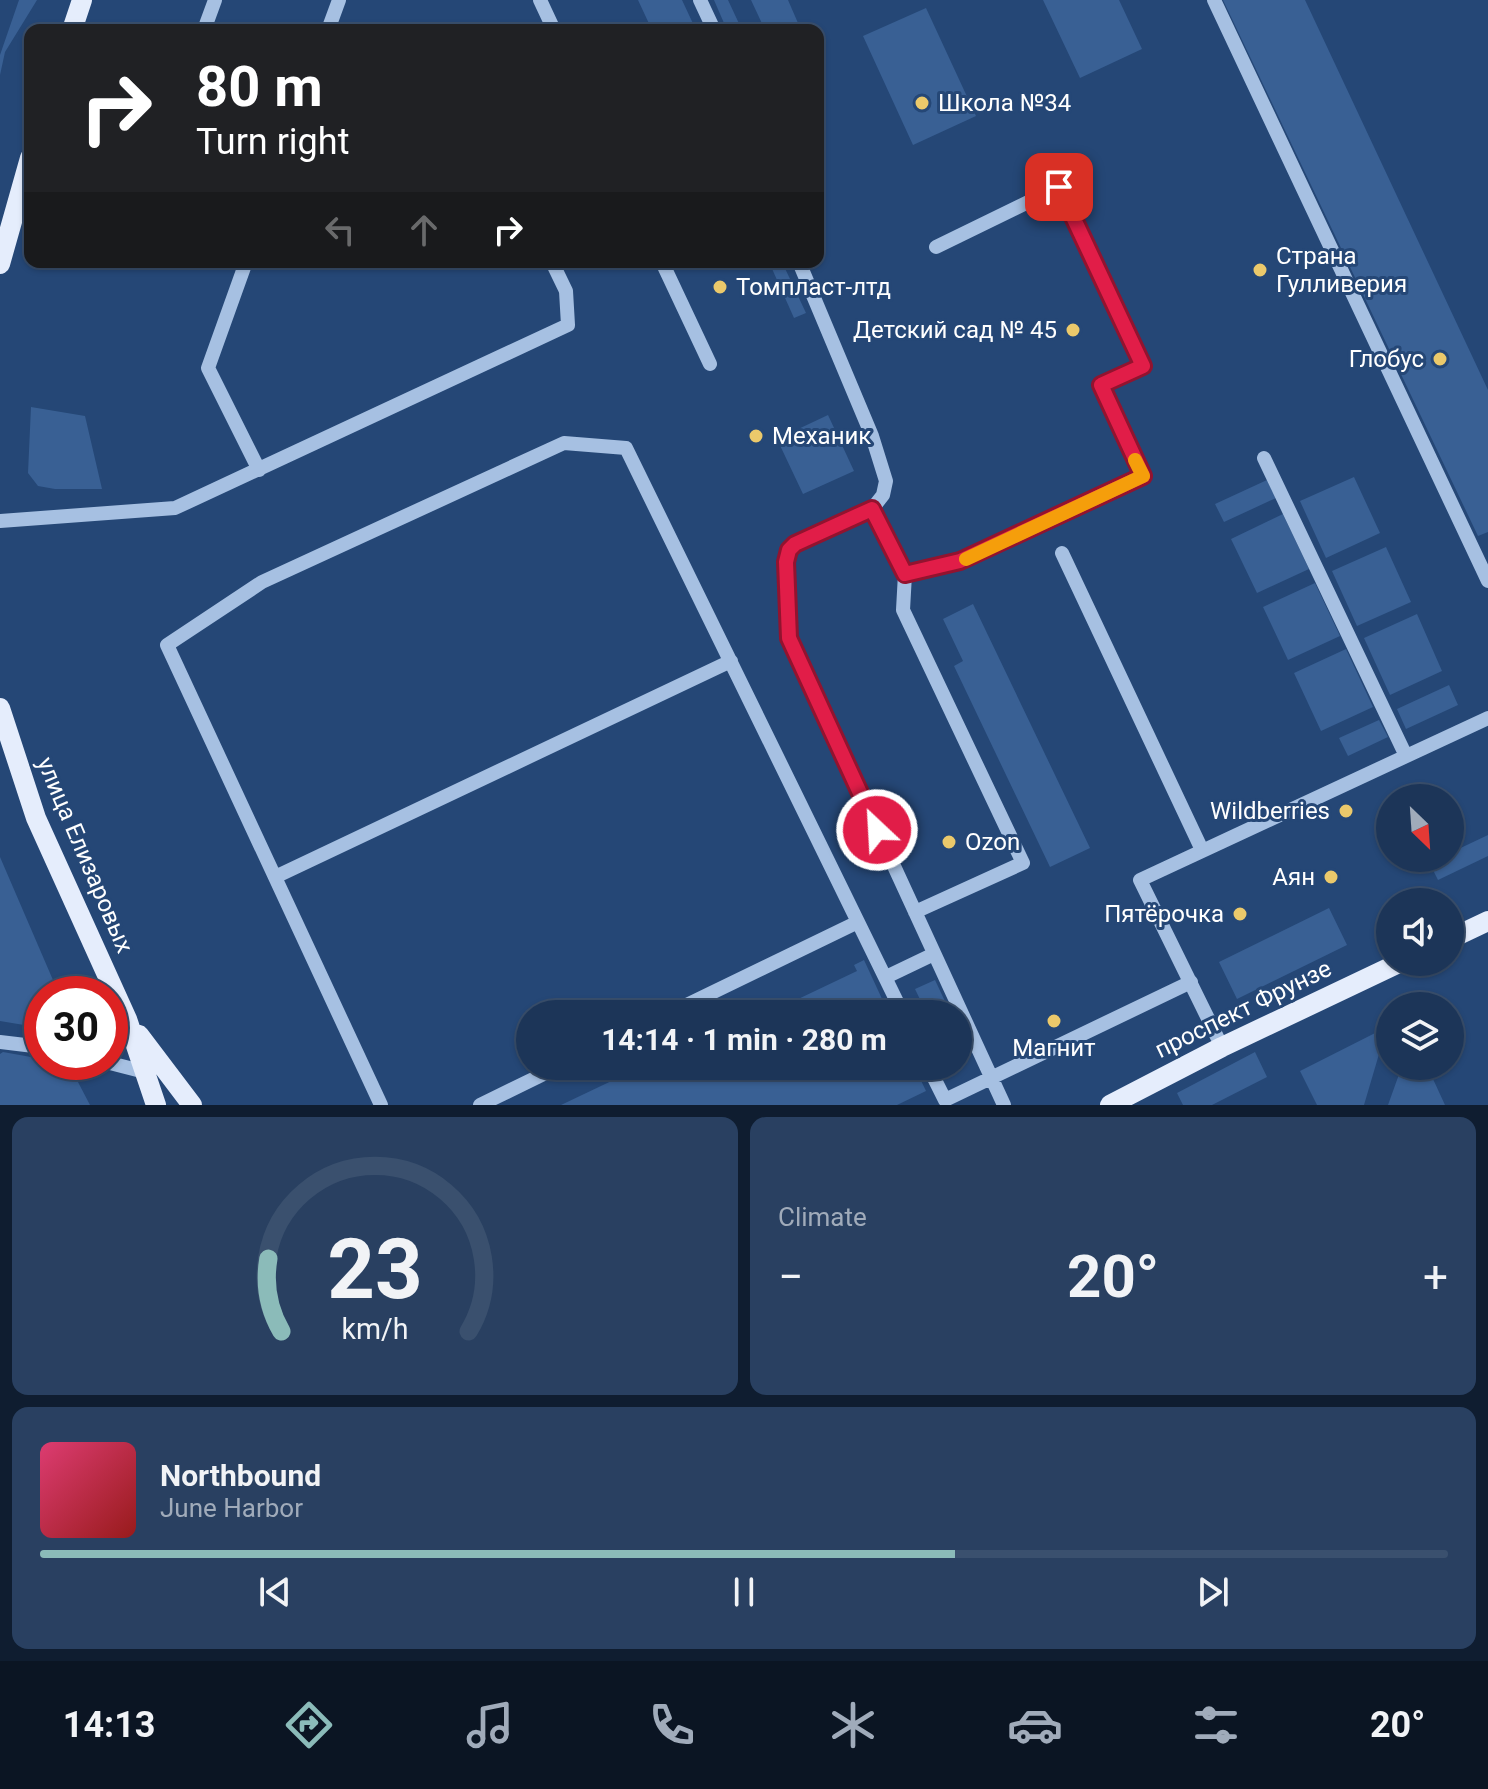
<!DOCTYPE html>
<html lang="en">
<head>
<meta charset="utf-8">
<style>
  :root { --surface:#1c3558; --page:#294061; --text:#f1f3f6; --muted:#a0abba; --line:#3a506e; --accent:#8bbbb9 }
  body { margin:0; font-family:Roboto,sans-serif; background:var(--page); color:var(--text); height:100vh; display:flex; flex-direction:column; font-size:30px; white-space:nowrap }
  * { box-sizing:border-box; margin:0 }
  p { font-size:26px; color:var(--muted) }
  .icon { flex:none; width:44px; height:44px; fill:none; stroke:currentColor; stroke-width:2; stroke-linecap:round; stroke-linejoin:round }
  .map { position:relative; height:1105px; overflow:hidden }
  .side { display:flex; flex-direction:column; gap:12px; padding:12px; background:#0f1d30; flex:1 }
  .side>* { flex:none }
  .top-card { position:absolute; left:24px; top:24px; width:800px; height:244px; border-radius:16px; box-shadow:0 2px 6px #0004,0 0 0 2px var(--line); background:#202124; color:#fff; overflow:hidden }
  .needle { width:52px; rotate:155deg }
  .tools { position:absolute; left:1376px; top:784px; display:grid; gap:16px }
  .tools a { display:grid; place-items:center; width:88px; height:88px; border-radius:50%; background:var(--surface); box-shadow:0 2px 6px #0004,0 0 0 2px var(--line); font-size:40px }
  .speed { position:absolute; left:24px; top:976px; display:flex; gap:16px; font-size:40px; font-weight:700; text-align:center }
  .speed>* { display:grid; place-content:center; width:104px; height:104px; border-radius:50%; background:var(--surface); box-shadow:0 2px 6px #0004,0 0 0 2px var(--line); line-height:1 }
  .speed .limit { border:12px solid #d22; background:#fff; color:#111 }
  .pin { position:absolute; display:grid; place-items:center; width:68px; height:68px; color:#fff; margin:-34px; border-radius:16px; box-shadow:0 4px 12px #0006 }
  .me { position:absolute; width:88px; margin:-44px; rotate:335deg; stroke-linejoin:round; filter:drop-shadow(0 0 6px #0008) }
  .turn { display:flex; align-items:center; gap:28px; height:168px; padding:0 40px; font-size:36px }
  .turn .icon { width:104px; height:104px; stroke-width:2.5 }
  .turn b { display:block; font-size:56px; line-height:68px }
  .lanes { display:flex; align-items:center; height:76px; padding:0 40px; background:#0003; justify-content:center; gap:40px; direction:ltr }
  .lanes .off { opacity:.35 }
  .big { font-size:60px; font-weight:700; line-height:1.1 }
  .side .tile { flex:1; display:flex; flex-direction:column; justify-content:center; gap:12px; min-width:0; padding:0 28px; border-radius:16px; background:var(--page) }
  .side .dial { align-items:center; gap:0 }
  .dial svg { height:208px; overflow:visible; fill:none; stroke:var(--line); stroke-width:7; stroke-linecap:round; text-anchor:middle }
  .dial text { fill:var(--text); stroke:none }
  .song { display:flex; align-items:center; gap:24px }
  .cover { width:96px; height:96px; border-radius:12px; background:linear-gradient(135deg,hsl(340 70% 55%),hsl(0 70% 35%)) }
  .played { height:8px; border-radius:4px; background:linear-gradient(90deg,var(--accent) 65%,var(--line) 65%) }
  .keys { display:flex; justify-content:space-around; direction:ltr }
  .heat { display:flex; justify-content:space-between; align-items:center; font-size:44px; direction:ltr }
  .side .tiles { flex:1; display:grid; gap:12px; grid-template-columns:1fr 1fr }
  .tile:last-child { grid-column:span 2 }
  .trip { position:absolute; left:516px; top:1000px; width:456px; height:80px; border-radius:40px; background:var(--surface); box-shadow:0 2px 6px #0004,0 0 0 2px var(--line); font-weight:700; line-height:80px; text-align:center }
  .tabs { display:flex; height:128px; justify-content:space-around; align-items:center; background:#0b1523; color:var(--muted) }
  .tabs .icon { width:56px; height:56px }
  .tabs .current { color:var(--accent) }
  .tabs b { font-size:36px; color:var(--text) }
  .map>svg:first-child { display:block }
  .green { fill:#396094 }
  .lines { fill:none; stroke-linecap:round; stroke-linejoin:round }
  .minor { stroke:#a6c0e2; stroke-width:14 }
  .major { stroke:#e5edfc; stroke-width:20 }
  .route-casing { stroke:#92132f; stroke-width:20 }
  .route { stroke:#e11d48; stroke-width:14 }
  .slow { stroke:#f59e0b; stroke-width:14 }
  .poi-dot { fill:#ebc96b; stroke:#254776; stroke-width:3 }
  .labels { text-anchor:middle; stroke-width:6; stroke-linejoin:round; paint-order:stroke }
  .poi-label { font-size:24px; fill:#fff; stroke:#254776; text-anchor:start }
  .street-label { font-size:24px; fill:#fff; stroke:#254776 }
</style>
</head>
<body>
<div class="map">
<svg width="1488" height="1105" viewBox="0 0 1488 1105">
  <rect width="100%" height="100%" fill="#254776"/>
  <!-- green -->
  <path class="green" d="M19,0h18l-32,52 -5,23v-20z
    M638,0h44l14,30h-44z
    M714,0h14l14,30h-15z
    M751,0h37l13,30h-36z
    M1043,0h76l23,49 -62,29z
    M1223,0h82l183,390v142l-10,4z
    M926,8l50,108 -63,29 -50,-109z
    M769,262h13l24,51 -12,5z
    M31,407l54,9 17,73h-47l-17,-3 -10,-13z
    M828,415l26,56 -51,23 -26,-55z
    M1354,477l26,56 -54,25 -26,-57z
    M1267,480l9,18 -52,24 -9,-18z
    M1283,514l26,55 -52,24 -26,-54z
    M1386,547l25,55 -54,24 -25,-55z
    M1315,583l25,53 -52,24 -25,-53z
    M973,604l117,244 -40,19 -96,-201 9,-5 -20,-42z
    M1417,614l25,57 -52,24 -26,-57z
    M1346,649l27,58 -52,24 -27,-58z
    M1449,685l9,20 -52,24 -9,-20z
    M1379,720l9,17 -40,19 -9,-18z
    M1488,835v21l-50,24 -9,-18 10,-4h11v-5z
    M0,857l59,137h-17v34l-42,-7z
    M1329,908l18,37 -110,54 -18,-37z
    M864,960l25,54h-137l17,-8 4,5 84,-40 -3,-6z
    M935,980l16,34h-24l-12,-25z
    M1387,1027l-23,78h-47l-17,-34z
    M3,1052l39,7v3l26,1 22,42h-90v-51z
    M1255,1052l12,25 -55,28h-29l-6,-12z
    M643,1066h271l12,25 -29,14h-336z
    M1402,1066h25l18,39h-57z"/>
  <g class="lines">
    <!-- minor -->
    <path class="minor" d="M540,0l14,30
      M700,0l14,30
      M1214,0l274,581
      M204,30l11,-30
      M328,30l11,-30
      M246,262l-38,106 51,102
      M662,262l48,102
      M799,262l73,174 14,45 -3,14 -11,14 -77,35c-16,16 -7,71 -6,94l215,467
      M1264,458l142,298
      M872,509l33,65 -2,36 120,253 -108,49
      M0,521l175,-13 393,-183 -2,-34 -14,-29
      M1062,553l140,297
      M905,574l55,-13 183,-85 -42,-91 42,-19 -84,-179 -123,60
      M275,877l456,-216
      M886,977l48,-23
      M668,1014l190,-92
      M0,1042l42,5
      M1222,1047l-82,-167 348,-162
      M106,1062l39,10
      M928,1066l17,34 246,-118
      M381,1105l-214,-460 95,-63 302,-139 62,5 277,566
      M480,1105l80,-39"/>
    <!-- major -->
    <path class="major" d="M72,30l10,-30
      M0,264l30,-106
      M0,708l36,110 91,201 29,86
      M1450,939l38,-18
      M139,1035l53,70
      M1110,1105l112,-58 179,-85"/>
  </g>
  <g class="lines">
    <!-- route casing -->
    <g class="route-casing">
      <path id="route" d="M877,830l-88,-192 -3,-76 3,-12 6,-6 77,-35 33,65 55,-13 183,-85 -42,-91 42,-19 -84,-179"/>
    </g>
    <!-- route -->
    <use href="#route" class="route"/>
    <!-- slow -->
    <path class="slow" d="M966,559l177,-83 -8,-16"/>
  </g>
  <!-- markers -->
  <g class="poi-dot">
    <circle cx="922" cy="103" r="8"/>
    <circle cx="1260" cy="270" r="8"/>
    <circle cx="720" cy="287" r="8"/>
    <circle cx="1073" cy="330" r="8"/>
    <circle cx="1440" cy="359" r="8"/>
    <circle cx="756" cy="436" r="8"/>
    <circle cx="1346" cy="811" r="8"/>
    <circle cx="949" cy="842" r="8"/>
    <circle cx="1331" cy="877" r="8"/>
    <circle cx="1240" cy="914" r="8"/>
    <circle cx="1054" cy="1021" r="8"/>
  </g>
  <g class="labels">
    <!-- poi labels -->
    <g class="poi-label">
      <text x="938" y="111">Школа №34</text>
      <text x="1276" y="264">Страна<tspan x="1276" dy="28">Гулливерия</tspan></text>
      <text x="736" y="295">Томпласт-лтд</text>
      <text x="1057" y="338" text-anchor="end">Детский сад № 45</text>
      <text x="1424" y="367" text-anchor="end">Глобус</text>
      <text x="772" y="444">Механик</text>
      <text x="1330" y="819" text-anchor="end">Wildberries</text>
      <text x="965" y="850">Ozon</text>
      <text x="1315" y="885" text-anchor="end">Аян</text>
      <text x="1224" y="922" text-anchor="end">Пятёрочка</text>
      <text x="1054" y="1056" text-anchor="middle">Магнит</text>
    </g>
    <!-- street labels -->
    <g class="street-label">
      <text transform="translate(85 855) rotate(67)" y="8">улица Елизаровых</text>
      <text transform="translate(1243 1009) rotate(-26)" y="8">проспект Фрунзе</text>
    </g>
  </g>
</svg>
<div class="tools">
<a><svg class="needle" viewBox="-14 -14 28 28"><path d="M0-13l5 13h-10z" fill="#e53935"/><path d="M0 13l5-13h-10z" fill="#a0abba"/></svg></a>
<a><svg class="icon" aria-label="sound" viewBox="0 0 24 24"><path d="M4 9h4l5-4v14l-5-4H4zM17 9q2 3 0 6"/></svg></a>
<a><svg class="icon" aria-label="layers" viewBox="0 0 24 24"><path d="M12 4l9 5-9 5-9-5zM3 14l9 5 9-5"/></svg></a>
</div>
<div class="speed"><div class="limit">30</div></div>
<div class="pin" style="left:1059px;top:187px;background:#d93025"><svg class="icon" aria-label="arrive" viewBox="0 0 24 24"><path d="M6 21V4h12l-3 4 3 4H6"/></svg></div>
<svg class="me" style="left:877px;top:830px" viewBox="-20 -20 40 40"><circle r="17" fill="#e11d48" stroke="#fff" stroke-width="3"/><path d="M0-11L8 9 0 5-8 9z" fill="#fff"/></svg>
<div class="trip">14:14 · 1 min · 280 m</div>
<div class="top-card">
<div class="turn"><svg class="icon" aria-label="right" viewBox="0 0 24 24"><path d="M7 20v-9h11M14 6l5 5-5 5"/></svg><div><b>80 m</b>Turn right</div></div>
<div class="lanes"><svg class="icon off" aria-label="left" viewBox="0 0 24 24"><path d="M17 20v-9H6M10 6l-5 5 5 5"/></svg><svg class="icon off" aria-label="ahead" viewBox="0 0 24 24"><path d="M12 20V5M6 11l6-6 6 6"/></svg><svg class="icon" aria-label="right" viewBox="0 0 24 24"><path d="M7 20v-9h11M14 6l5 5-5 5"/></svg></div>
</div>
</div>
<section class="side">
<div class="tiles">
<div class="tile dial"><svg viewBox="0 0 100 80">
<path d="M14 69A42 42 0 1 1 86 69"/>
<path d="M14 69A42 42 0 0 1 9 41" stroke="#8bbbb9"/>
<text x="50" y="56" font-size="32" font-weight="700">23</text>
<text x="50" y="72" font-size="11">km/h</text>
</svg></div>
<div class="tile"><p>Climate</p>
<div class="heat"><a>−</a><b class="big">20°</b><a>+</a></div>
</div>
<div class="tile">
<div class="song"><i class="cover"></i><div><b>Northbound</b><p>June Harbor</p></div></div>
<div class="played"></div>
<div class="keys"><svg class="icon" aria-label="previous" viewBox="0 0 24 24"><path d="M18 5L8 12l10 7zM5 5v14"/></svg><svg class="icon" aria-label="pause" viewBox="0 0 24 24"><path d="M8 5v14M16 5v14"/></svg><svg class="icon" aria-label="next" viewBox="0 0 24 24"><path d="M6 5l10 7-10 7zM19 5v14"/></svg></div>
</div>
</div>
</section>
<nav class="tabs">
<b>14:13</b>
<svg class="icon current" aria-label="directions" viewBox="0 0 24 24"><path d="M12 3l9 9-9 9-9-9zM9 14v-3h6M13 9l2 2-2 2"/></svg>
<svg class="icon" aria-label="music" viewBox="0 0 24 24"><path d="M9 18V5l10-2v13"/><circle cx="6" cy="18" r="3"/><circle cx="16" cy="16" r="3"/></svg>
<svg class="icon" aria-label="phone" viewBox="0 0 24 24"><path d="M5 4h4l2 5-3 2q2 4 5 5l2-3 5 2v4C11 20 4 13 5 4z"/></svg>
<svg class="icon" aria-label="climate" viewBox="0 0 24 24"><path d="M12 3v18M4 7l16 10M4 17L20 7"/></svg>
<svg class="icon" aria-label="car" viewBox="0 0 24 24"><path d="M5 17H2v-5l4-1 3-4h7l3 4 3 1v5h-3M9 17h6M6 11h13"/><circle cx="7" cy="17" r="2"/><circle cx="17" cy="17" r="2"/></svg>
<svg class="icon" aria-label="filters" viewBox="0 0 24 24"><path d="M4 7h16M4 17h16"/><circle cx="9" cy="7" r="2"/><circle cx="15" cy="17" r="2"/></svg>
<b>20°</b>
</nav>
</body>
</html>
